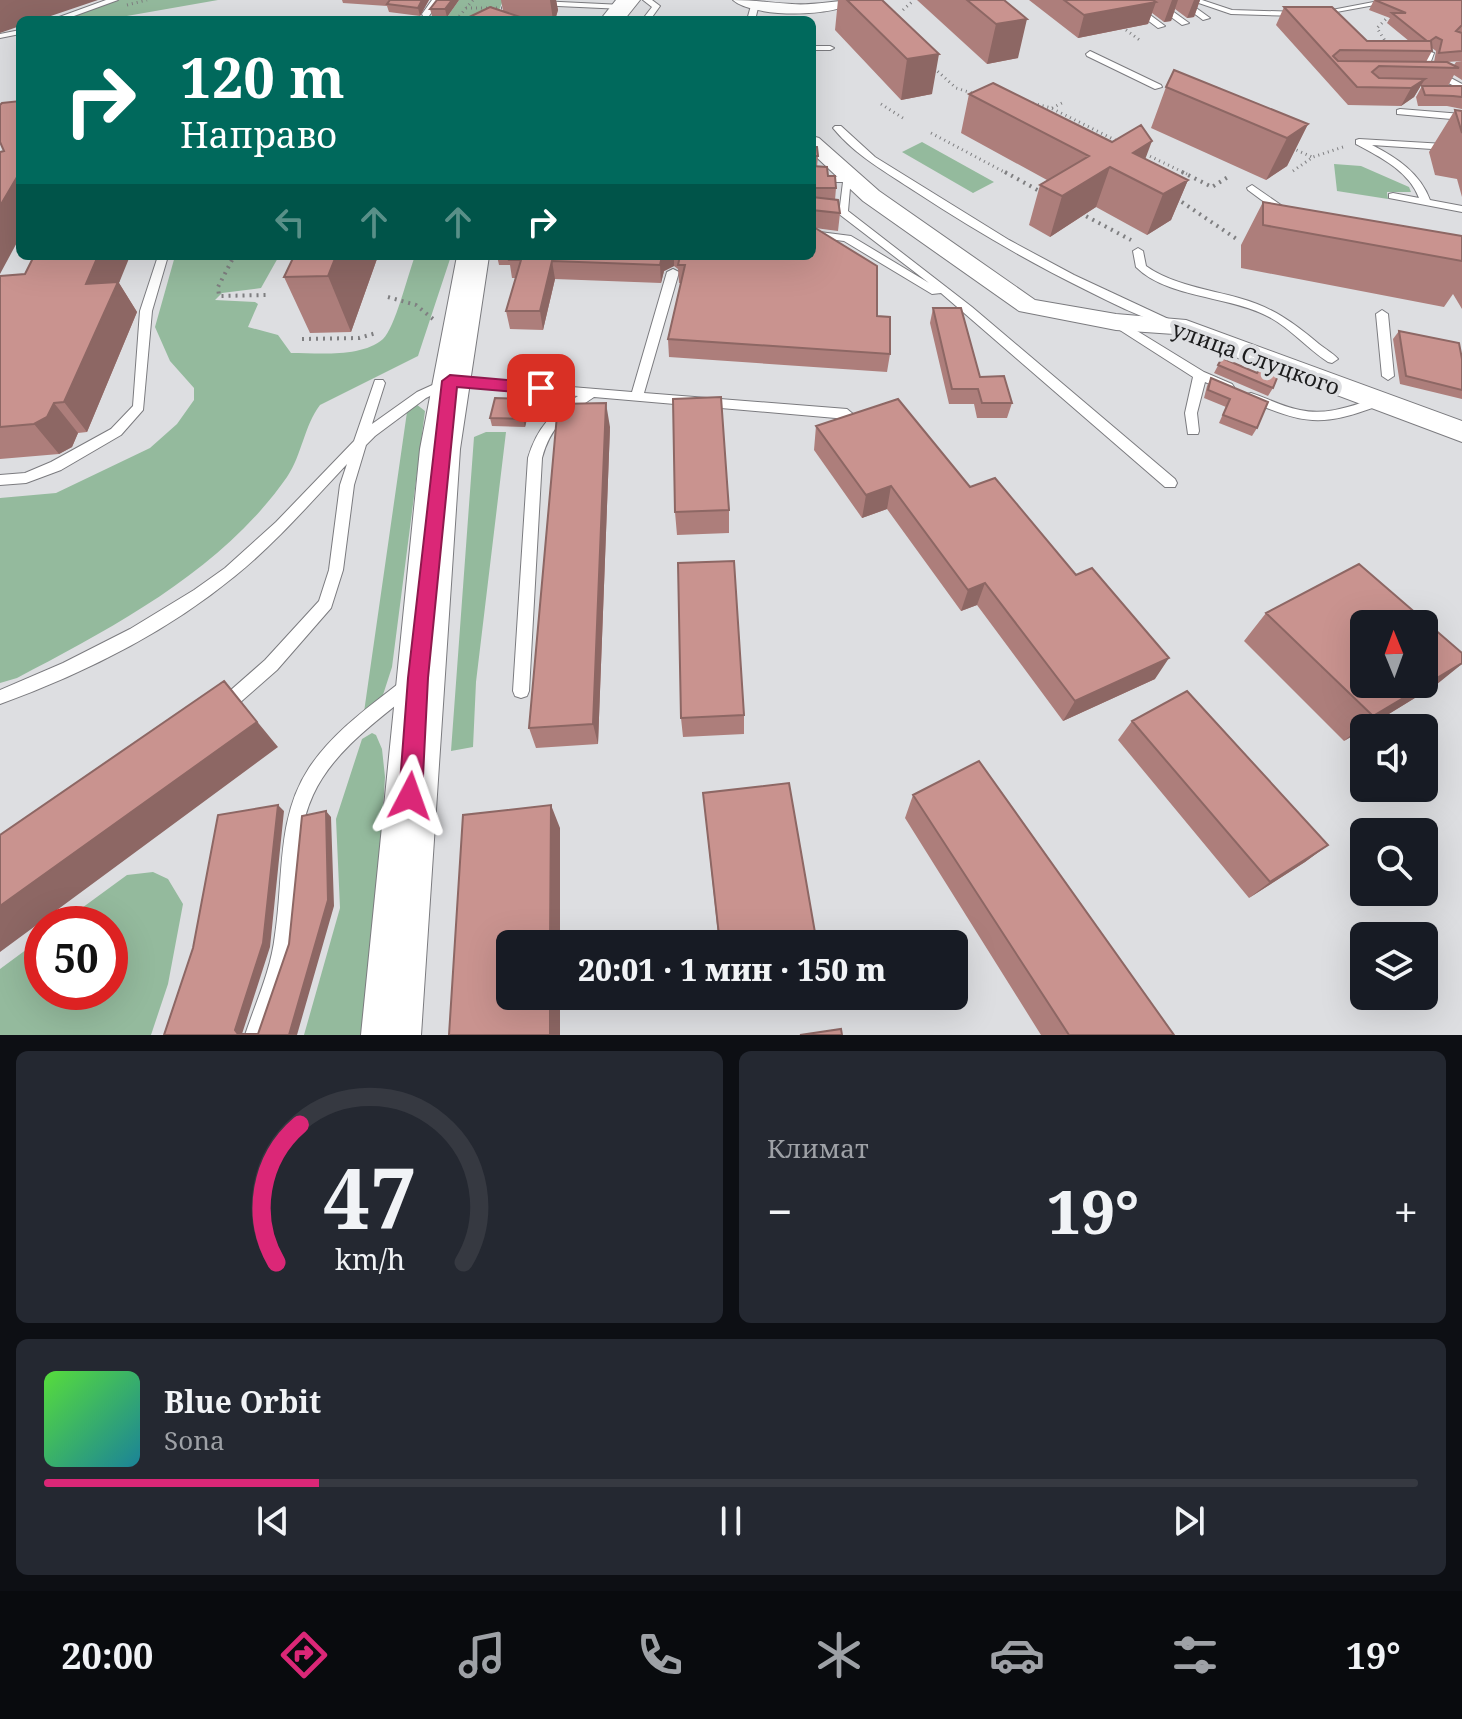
<!DOCTYPE html>
<html lang="ru">
<head>
<meta charset="utf-8">
<style>
  :root { --surface:#171b24; --page:#242831; --text:#f1f3f6; --muted:#9ea1a6; --line:#363941; --accent:#db2777 }
  body { margin:0; font-family:"Noto Serif",serif; background:var(--page); color:var(--text); height:100vh; display:flex; flex-direction:column; font-size:30px; white-space:nowrap }
  * { box-sizing:border-box; margin:0 }
  p { font-size:26px; color:var(--muted) }
  .icon { flex:none; width:44px; height:44px; fill:none; stroke:currentColor; stroke-width:2; stroke-linecap:round; stroke-linejoin:round }
  .map { position:relative; height:1035px; overflow:hidden }
  .drawer { display:flex; flex-direction:column; gap:16px; padding:16px; background:#0d0f14; flex:1 }
  .drawer>* { flex:none }
  .hud { position:absolute; left:16px; top:16px; width:800px; height:244px; border-radius:12px; box-shadow:0 8px 32px #0002; background:#00695c; color:#fff; overflow:hidden }
  .needle { width:52px; rotate:359deg }
  .tools { position:absolute; left:1350px; top:610px; display:grid; gap:16px }
  .tools a { display:grid; place-items:center; width:88px; height:88px; border-radius:12px; background:var(--surface); box-shadow:0 8px 32px #0002; font-size:40px }
  .speed { position:absolute; left:24px; top:906px; display:flex; gap:16px; font-size:40px; font-weight:700; text-align:center }
  .speed>* { display:grid; place-content:center; width:104px; height:104px; border-radius:50%; background:var(--surface); box-shadow:0 8px 32px #0002; line-height:1 }
  .speed .limit { border:12px solid #d22; background:#fff; color:#111 }
  .pin { position:absolute; display:grid; place-items:center; width:68px; height:68px; color:#fff; margin:-34px; border-radius:16px; box-shadow:0 4px 12px #0006 }
  .me { position:absolute; width:88px; margin:-44px; rotate:4deg; stroke-linejoin:round; filter:drop-shadow(0 0 6px #0008) }
  .turn { display:flex; align-items:center; gap:28px; height:168px; padding:0 32px; font-size:36px }
  .turn .icon { width:104px; height:104px; stroke-width:2.5 }
  .turn b { display:block; font-size:56px; line-height:68px }
  .lanes { display:flex; align-items:center; height:76px; padding:0 32px; background:#0003; justify-content:center; gap:40px; direction:ltr }
  .lanes .off { opacity:.35 }
  .big { font-size:60px; font-weight:800; line-height:1.1 }
  .drawer .tile { flex:1; display:flex; flex-direction:column; justify-content:center; gap:12px; min-width:0; padding:0 28px; border-radius:12px; background:var(--page) }
  .drawer .dial { align-items:center; gap:0 }
  .dial svg { height:208px; overflow:visible; fill:none; stroke:var(--line); stroke-width:7; stroke-linecap:round; text-anchor:middle }
  .dial text { fill:var(--text); stroke:none }
  .song { display:flex; align-items:center; gap:24px }
  .cover { width:96px; height:96px; border-radius:12px; background:linear-gradient(135deg,hsl(110 70% 55%),hsl(190 70% 35%)) }
  .played { height:8px; border-radius:4px; background:linear-gradient(90deg,var(--accent) 20%,var(--line) 20%) }
  .keys { display:flex; justify-content:space-around; direction:ltr }
  .heat { display:flex; justify-content:space-between; align-items:center; font-size:44px; direction:ltr }
  .drawer .tiles { flex:1; display:grid; gap:16px; grid-template-columns:1fr 1fr }
  .tile:last-child { grid-column:span 2 }
  .trip { position:absolute; left:496px; top:930px; width:472px; height:80px; border-radius:12px; background:var(--surface); box-shadow:0 8px 32px #0002; font-weight:800; line-height:80px; text-align:center }
  .dock { display:flex; height:128px; justify-content:space-around; align-items:center; background:#090b0e; color:var(--muted) }
  .dock .icon { width:56px; height:56px }
  .dock .on { color:var(--accent) }
  .dock b { font-size:36px; color:var(--text) }
  .map>svg:first-child { display:block }
  .green { fill:#94ba9d }
  .lines { fill:none; stroke-linecap:round; stroke-linejoin:round }
  .lane-casing { stroke:#7b7b7f; stroke-width:2 }
  .street-casing { stroke:#7b7b7f; stroke-width:2 }
  .secondary-casing { stroke:#7b7b7f; stroke-width:2 }
  .path-far1 { stroke:#7f7f81; stroke-width:3; stroke-dasharray:1 4; stroke-linecap:butt }
  .path { stroke:#7f7f81; stroke-width:4; stroke-dasharray:2 5; stroke-linecap:butt }
  .lane { fill:#fff; fill-rule:evenodd }
  .street { fill:#fff; fill-rule:evenodd }
  .secondary { fill:#fff; fill-rule:evenodd }
  .wall { fill:#ad7e7b; fill-rule:evenodd }
  .shaded-wall { fill:#8d6764 }
  .building { fill:#c9938f; stroke:#8d6764; stroke-width:2; fill-rule:evenodd }
  .route { fill:#db2777; stroke:#8e194d; stroke-width:2 }
  .labels { text-anchor:middle; stroke-width:8; stroke-linejoin:round; paint-order:stroke }
  .street-label { font-size:22px; fill:#1c1c1d; stroke:#dddee1 }
</style>
</head>
<body>
<div class="map">
<svg width="1462" height="1035" viewBox="0 0 1462 1035">
  <rect width="100%" height="100%" fill="#dddee1"/>
  <!-- green -->
  <path class="green" d="M116,0h102l-114,20h-46z
    M459,0h97l-54,3 -7,17h-50z
    M922,142l72,40 -21,11 -71,-41z
    M1334,164l27,2 48,21 2,5h-24l1,7 -51,-8z
    M175,256h104l-18,32 -39,5 -7,7 40,2 3,2 -10,23 30,8 13,18c27,0 70,5 92,-14 12,-11 25,-65 32,-83h36l-33,100 -98,49c-16,21 -18,50 -33,72 -65,93 -171,149 -270,201l-17,5v-185l56,-5 94,-45 27,-24 17,-24v-12l-24,-27 -15,-34z
    M416,404l9,7 -33,256 -10,31 -18,14 44,-307z
    M486,432h20l-30,250 -3,65 -22,4 23,-314z
    M372,733l4,2 6,14 3,28 -12,195 -9,63h-60l36,-127 -4,-89 26,-80z
    M153,872l15,7 15,25 -15,80 -17,51h-151v-66l42,-31v54h68v-68h-50l67,-49z"/>
  <g class="lines">
    <!-- lane casing -->
    <g class="lane-casing">
      <path id="lane" d="M106,0h12l-55,20h-12z
        M432,0h8l-11,16h-6l-1,-2z
        M643,0h9l8,6 -10,14h-8l10,-13z
        M1121,0h9l35,26 -7,2z
        M1148,0h9l32,23 -7,2z
        M1176,0h9l25,18 -7,2z
        M1190,0h12l30,10 68,2 4,2 -4,2 -69,-2z
        M1384,0h18l-82,15 -4,-2z
        M539,1l84,4 4,2 -4,2 -87,-4v-4z
        M752,2l7,2 -4,16h-8z
        M20,30v4l-20,4v-4z
        M812,46h18l4,2 -4,2h-18z
        M1090,51l71,34 1,2 -7,2 -68,-33 -1,-2z
        M1427,51l7,2 -4,11 2,4 30,16v6l-37,-19 -3,-7z
        M1400,109l62,5v6l-65,-6v-4z
        M835,126h6l34,31 134,83 65,35 103,48 -6,4c-29,-9 -57,-23 -85,-37 -59,-29 -115,-62 -170,-98 -30,-20 -60,-36 -83,-64z
        M1359,139l103,6v6l-90,-6c25,13 48,28 58,55l32,6v6l-73,-14v-4l4,-1 26,5c-10,-27 -39,-41 -63,-54v-4z
        M812,176l39,1 -3,34 124,96 203,172 2,4 -2,4h-10l-224,-194 -9,1 -88,-53 -32,-4v-6l39,5 78,47 -90,-69 4,-32h-31z
        M1252,185l39,27v4h-8l-35,-26 -1,-2z
        M1138,248l5,3 3,15c27,19 62,23 93,32 33,9 54,24 80,46 6,5 14,9 19,15l-6,4 -4,-1c-23,-15 -40,-37 -65,-48 -38,-18 -97,-17 -127,-47l-3,-16z
        M158,256h10l-16,55 -9,99 -22,25 -60,35 -35,13 -26,2v-10l25,-2 26,-11 60,-33 22,-23 7,-95z
        M673,269l6,3 -35,121 203,16 6,5 -6,5 -253,-22c-28,19 -43,28 -52,61l-13,233 -2,5 -6,2 -6,-2 -2,-5 15,-233c9,-30 24,-46 50,-62l-126,-11 -26,13 -51,38 -9,9 -12,40 -11,85 -12,38 -54,62 -49,43 -6,2 -6,-2 -2,-5 2,-5 49,-43 54,-59 10,-31 11,-85 7,-21c-36,38 -71,79 -112,112 -68,56 -152,98 -235,128v-14l63,-27 67,-34 64,-39 31,-22 51,-46 78,-81 21,-61h8l2,3 -13,41 45,-32 33,-15 182,15 35,-120z
        M1382,310l6,4 6,62 -6,4 -6,-4 -6,-62z
        M1116,318l88,54 28,12 2,3 -2,3h-8l-19,-8 -8,31 2,18 -1,3h-10l-3,-21 8,-36 -81,-52v-6z
        M1251,393c16,5 32,14 49,17 27,6 51,-4 76,-12l6,4 -2,3c-60,23 -75,19 -133,-5l-2,-3 2,-3z
        M409,678l6,2 2,5 -2,5c-37,30 -82,61 -102,105 -20,43 -13,94 -18,140 -5,34 -19,67 -30,100h-20c11,-33 26,-65 30,-100 9,-57 1,-117 34,-167 24,-36 61,-62 94,-88z"/>
    </g>
    <!-- street casing -->
    <g class="street-casing">
      <path id="street" d="M733,0c20,0 39,3 59,4 19,2 45,-4 65,-4 -20,18 -104,18 -124,0z
        M812,136l7,2 60,53 156,109 81,14 70,6 276,101v21l-288,-108 -58,-4 -97,-19 -156,-110 -51,-48z"/>
    </g>
    <!-- secondary casing -->
    <g class="secondary-casing">
      <path id="secondary" d="M616,0h24l-16,20h-24z
        M457,256h32l-29,193 -39,586h-60l59,-586z"/>
    </g>
    <!-- path-far1 -->
    <path class="path-far1" d="M127,5l20,-5
      M466,8h39
      M903,10l11,-10
      M456,20l17,-20
      M1122,27l19,14
      M1387,44l-10,-16 12,-12
      M934,68l22,20 19,6
      M1028,102l23,6 70,35
      M881,104l25,16
      M1052,108l12,-6
      M931,133l77,41
      M1292,148l20,9
      M1141,152l46,22
      M1293,171l20,-14 33,-11"/>
    <!-- path -->
    <path class="path" d="M1005,172l38,21
      M1182,172l30,15 16,-10
      M1176,198l62,42
      M1080,213l51,27
      M232,260l-14,27 1,9 48,-1
      M388,297l28,8 17,14
      M302,339l57,-1 17,-5"/>
    <!-- lane -->
    <use href="#lane" class="lane"/>
    <!-- street -->
    <use href="#street" class="street"/>
    <!-- secondary -->
    <use href="#secondary" class="secondary"/>
  </g>
  <!-- wall -->
  <path class="wall" d="M342,0h87l-9,16 -31,-4 -2,-6 -44,-3z
    M459,0l-12,17 -15,-1 -2,-7z
    M501,0h55l2,10 -3,10h-92l40,-9z
    M838,0h44l50,94 -31,6 -66,-70z
    M917,0h87l14,58 -31,6z
    M1029,0h171l-6,17 -7,1 -12,-9 -4,12 -7,1 -12,-9 -4,11 -70,14z
    M1374,0h88v61l-15,1 7,3 2,-3 6,-1v19l-8,-5 -6,11 -27,-1 -7,12 -13,9 -53,-1 -72,-80 8,-18 83,34h42l-22,-18 3,-5 -21,-8zM1432,48l4,3 -2,11h-8l6,-11z
    M1422,86h40v23l-15,-3h-29l-2,-9z
    M1166,87l142,37 -21,42 -21,14 -115,-52z
    M969,94l176,65 43,21 -17,40 -24,15 -51,-28 -46,30 -21,-12 11,-40 7,-5 -86,-47z
    M1455,110l7,1v86l-5,-18 -22,-4 -6,-23z
    M812,147l6,9 -1,11 11,9 8,12 -1,12 5,13 -2,18 -23,-3 62,88 13,38 -3,18 -218,-15 -1,-18 13,-56h-2l-1,-14 -4,-3 -10,5 -3,12 -106,-4 -12,51 -33,-1 -4,-18 10,-33h-4l-2,-13h-11l-2,-9h315z
    M1263,202l199,34v73l-9,-15 -9,13 -203,-39v-23z
    M294,256h84l-27,76 -41,1 -26,-56z
    M0,276l119,7 18,29 -50,120 -9,1 -6,14 -13,7 -59,5z
    M933,308l47,69 32,26 -5,15h-30l-3,-14h-25l-19,-81z
    M1399,331l63,28v40l-62,-15 -7,-45z
    M1222,358l51,30 -5,8 -54,-23z
    M1211,378l46,50 -5,8 -33,-13 7,-16 -22,-9 3,-12z
    M529,399l1,8 -5,20 -33,-1 -2,-8z
    M816,426l154,61 185,192 -92,42 -86,-116 -16,6 -74,-102 -25,9 -48,-68z
    M610,427l-12,317 -62,4 -7,-20z
    M729,510v23l-52,2 -2,-23z
    M1266,613l170,72 -70,43h-2v1l-20,12 -100,-100z
    M744,715v19l-61,3 -2,-19z
    M1132,721l196,124 -23,17 -56,36 -131,-158z
    M703,793l114,151h-98z
    M913,795l261,240h-133l-136,-217z"/>
  <!-- shaded-wall -->
  <path class="shaded-wall" d="M0,0h98l-59,20h-19v6l-20,7z
    M422,0h7l-9,16 -2,-8z
    M452,0h7l-12,17 -2,-8z
    M550,0h6l2,10 -3,10h-2z
    M1172,0h6l-7,21 -7,1z
    M1194,0h6l-6,17 -7,1z
    M1156,2l-8,22 -70,14 6,-23z
    M1027,19l-9,39 -31,6 9,-40z
    M939,54l-7,40 -31,6 6,-41z
    M1425,79l-11,18 -13,9 10,-18z
    M1308,124l-21,42 -21,14 21,-42z
    M1152,141l-15,40 -4,-28z
    M1110,167l-14,40 -46,30 12,-41z
    M20,172v65l-20,37v-68z
    M1188,180l-17,40 -24,15 16,-41z
    M98,256h32l-11,27 18,29 -50,120 -23,-30 22,-118z
    M336,256h42l-27,76 -23,-56z
    M662,256h12v10l-10,5 -3,12 -1,-18z
    M552,261l3,18 -12,51 -3,-19z
    M529,399l1,8 -5,20 -2,-8z
    M54,403l24,30 -6,14 -13,7 -25,-30z
    M606,403l4,24 -12,317 -5,-20z
    M891,486l-4,23 -25,9 4,-23z
    M985,583l-8,22 -16,6 7,-21z
    M1169,658l-14,21 -92,42 12,-20z
    M1462,663v1l-26,21 -70,43h-2v1l-20,12 29,-25z
    M224,681l54,66 -278,205v-46z
    M278,805l6,6 -14,136 -28,87 -3,1 -4,-5z
    M551,805l9,23v116h-10z
    M326,811l5,6 3,89 -37,129h-8z
    M1328,845l-23,17 -56,36 21,-16z
    M550,996h10v39h-10z"/>
  <!-- building -->
  <path class="building" d="M390,0h32l-4,8 -31,-4z
    M437,0h15l-7,9h-15z
    M847,0h35l57,54 -32,5z
    M967,0h37l23,19 -31,5z
    M1064,0h89l3,2 -72,13z
    M1375,0h87v25l-6,6 6,2v18l-23,2 3,-13 -6,-3 -6,4h-3l-35,-28h14z
    M490,7l30,10 -6,3h-51z
    M1284,7h48l35,34h64l1,10 -92,-1 -7,6 5,5 109,1 12,6 -80,-2 -7,6 7,6 46,1 -14,9 -54,-1z
    M1174,70l134,54 -21,14 -121,-51z
    M993,83l119,59 29,-17 11,16 -19,12 55,27 -25,14 -53,-27 -48,29 -22,-11 49,-29 -120,-62z
    M1422,86h40v11l-9,-1 -28,-1z
    M20,101v71l-20,34v-54l4,-1 -4,-9v-37l2,-2z
    M1455,110l7,1v22z
    M812,147h5l1,9h-6z
    M812,166l15,1 1,9h7l1,12h-23l-1,4z
    M812,197l26,3 2,13 -28,-3z
    M1263,202l199,34v25l-199,-36z
    M812,226l65,40v50l13,1v37l-222,-15 17,-74h-7l2,-9h132z
    M34,256h64l-12,28 32,-2 -54,120 -10,1 -7,14 -13,7 -34,3v-151l25,-2z
    M294,256h42l-8,20 -44,1z
    M510,256h152l-2,9 -108,-4 -12,50h-34l15,-51h-12z
    M933,308h28l19,69 24,-1 8,27h-30l-4,-14h-26z
    M1399,331l60,12 3,16v31l-56,-14z
    M1222,358l35,15 5,-7 17,7 -6,15 -55,-23z
    M1211,378l57,24 -11,26 -34,-13 7,-16 -22,-9z
    M721,397l8,113 -54,2 -2,-113z
    M495,398l34,1 -6,20 -33,-1z
    M898,399l72,88 25,-9 81,97 16,-7 77,90 -94,43 -90,-118 -17,7 -77,-104 -25,9 -50,-69z
    M606,403l-13,321 -64,4 29,-324z
    M734,561l10,154 -63,3 -3,-155z
    M1359,564l103,89v10l-89,53 -107,-103zM1364,624h60v60h-60z
    M224,681l33,41 -257,184v-71z
    M1187,691l141,154 -58,37 -138,-161z
    M979,761l195,274h-105l-156,-240z
    M789,783l28,161h-97l-17,-151z
    M278,805l-15,138 -28,87 3,4h20l31,-90 13,-128 24,-5 2,89 -39,135h-125l29,-87 25,-133z
    M551,805l-1,139h-40v52h40v39h-101l14,-220z
    M841,1029l1,6h-42z"/>
  <!-- route -->
  <path class="route" d="M450,375l91,8 8,5 -8,6 -84,-7 -29,291 -6,118 -4,7 -8,4 -8,-4 -3,-7 9,-118 34,-297z"/>
  <g class="labels">
    <!-- street labels -->
    <g class="street-label">
      <text transform="translate(1256 358) rotate(20)" y="8">улица Слуцкого</text>
    </g>
  </g>
</svg>
<div class="tools">
<a><svg class="needle" viewBox="-14 -14 28 28"><path d="M0-13l5 13h-10z" fill="#e53935"/><path d="M0 13l5-13h-10z" fill="#9ea1a6"/></svg></a>
<a><svg class="icon" aria-label="sound" viewBox="0 0 24 24"><path d="M4 9h4l5-4v14l-5-4H4zM17 9q2 3 0 6"/></svg></a>
<a><svg class="icon" aria-label="search" viewBox="0 0 24 24"><circle cx="10" cy="10" r="6"/><path d="M15 15l6 6"/></svg></a>
<a><svg class="icon" aria-label="layers" viewBox="0 0 24 24"><path d="M12 4l9 5-9 5-9-5zM3 14l9 5 9-5"/></svg></a>
</div>
<div class="speed"><div class="limit">50</div></div>
<div class="pin" style="left:541px;top:388px;background:#d93025"><svg class="icon" aria-label="arrive" viewBox="0 0 24 24"><path d="M6 21V4h12l-3 4 3 4H6"/></svg></div>
<svg class="me" style="left:410px;top:796px" viewBox="-20 -20 40 40"><path d="M0-17L14 15 0 8-14 15z" fill="#db2777" stroke="#fff" stroke-width="4"/></svg>
<div class="trip">20:01 · 1 мин · 150 m</div>
<div class="hud">
<div class="turn"><svg class="icon" aria-label="right" viewBox="0 0 24 24"><path d="M7 20v-9h11M14 6l5 5-5 5"/></svg><div><b>120 m</b>Направо</div></div>
<div class="lanes"><svg class="icon off" aria-label="left" viewBox="0 0 24 24"><path d="M17 20v-9H6M10 6l-5 5 5 5"/></svg><svg class="icon off" aria-label="ahead" viewBox="0 0 24 24"><path d="M12 20V5M6 11l6-6 6 6"/></svg><svg class="icon off" aria-label="ahead" viewBox="0 0 24 24"><path d="M12 20V5M6 11l6-6 6 6"/></svg><svg class="icon" aria-label="right" viewBox="0 0 24 24"><path d="M7 20v-9h11M14 6l5 5-5 5"/></svg></div>
</div>
</div>
<section class="drawer">
<div class="tiles">
<div class="tile dial"><svg viewBox="0 0 100 80">
<path d="M14 69A42 42 0 1 1 86 69"/>
<path d="M14 69A42 42 0 0 1 23 16" stroke="#db2777"/>
<text x="50" y="56" font-size="32" font-weight="700">47</text>
<text x="50" y="72" font-size="11">km/h</text>
</svg></div>
<div class="tile"><p>Климат</p>
<div class="heat"><a>−</a><b class="big">19°</b><a>+</a></div>
</div>
<div class="tile">
<div class="song"><i class="cover"></i><div><b>Blue Orbit</b><p>Sona</p></div></div>
<div class="played"></div>
<div class="keys"><svg class="icon" aria-label="previous" viewBox="0 0 24 24"><path d="M18 5L8 12l10 7zM5 5v14"/></svg><svg class="icon" aria-label="pause" viewBox="0 0 24 24"><path d="M8 5v14M16 5v14"/></svg><svg class="icon" aria-label="next" viewBox="0 0 24 24"><path d="M6 5l10 7-10 7zM19 5v14"/></svg></div>
</div>
</div>
</section>
<nav class="dock">
<b>20:00</b>
<svg class="icon on" aria-label="directions" viewBox="0 0 24 24"><path d="M12 3l9 9-9 9-9-9zM9 14v-3h6M13 9l2 2-2 2"/></svg>
<svg class="icon" aria-label="music" viewBox="0 0 24 24"><path d="M9 18V5l10-2v13"/><circle cx="6" cy="18" r="3"/><circle cx="16" cy="16" r="3"/></svg>
<svg class="icon" aria-label="phone" viewBox="0 0 24 24"><path d="M5 4h4l2 5-3 2q2 4 5 5l2-3 5 2v4C11 20 4 13 5 4z"/></svg>
<svg class="icon" aria-label="climate" viewBox="0 0 24 24"><path d="M12 3v18M4 7l16 10M4 17L20 7"/></svg>
<svg class="icon" aria-label="car" viewBox="0 0 24 24"><path d="M5 17H2v-5l4-1 3-4h7l3 4 3 1v5h-3M9 17h6M6 11h13"/><circle cx="7" cy="17" r="2"/><circle cx="17" cy="17" r="2"/></svg>
<svg class="icon" aria-label="filters" viewBox="0 0 24 24"><path d="M4 7h16M4 17h16"/><circle cx="9" cy="7" r="2"/><circle cx="15" cy="17" r="2"/></svg>
<b>19°</b>
</nav>
</body>
</html>
